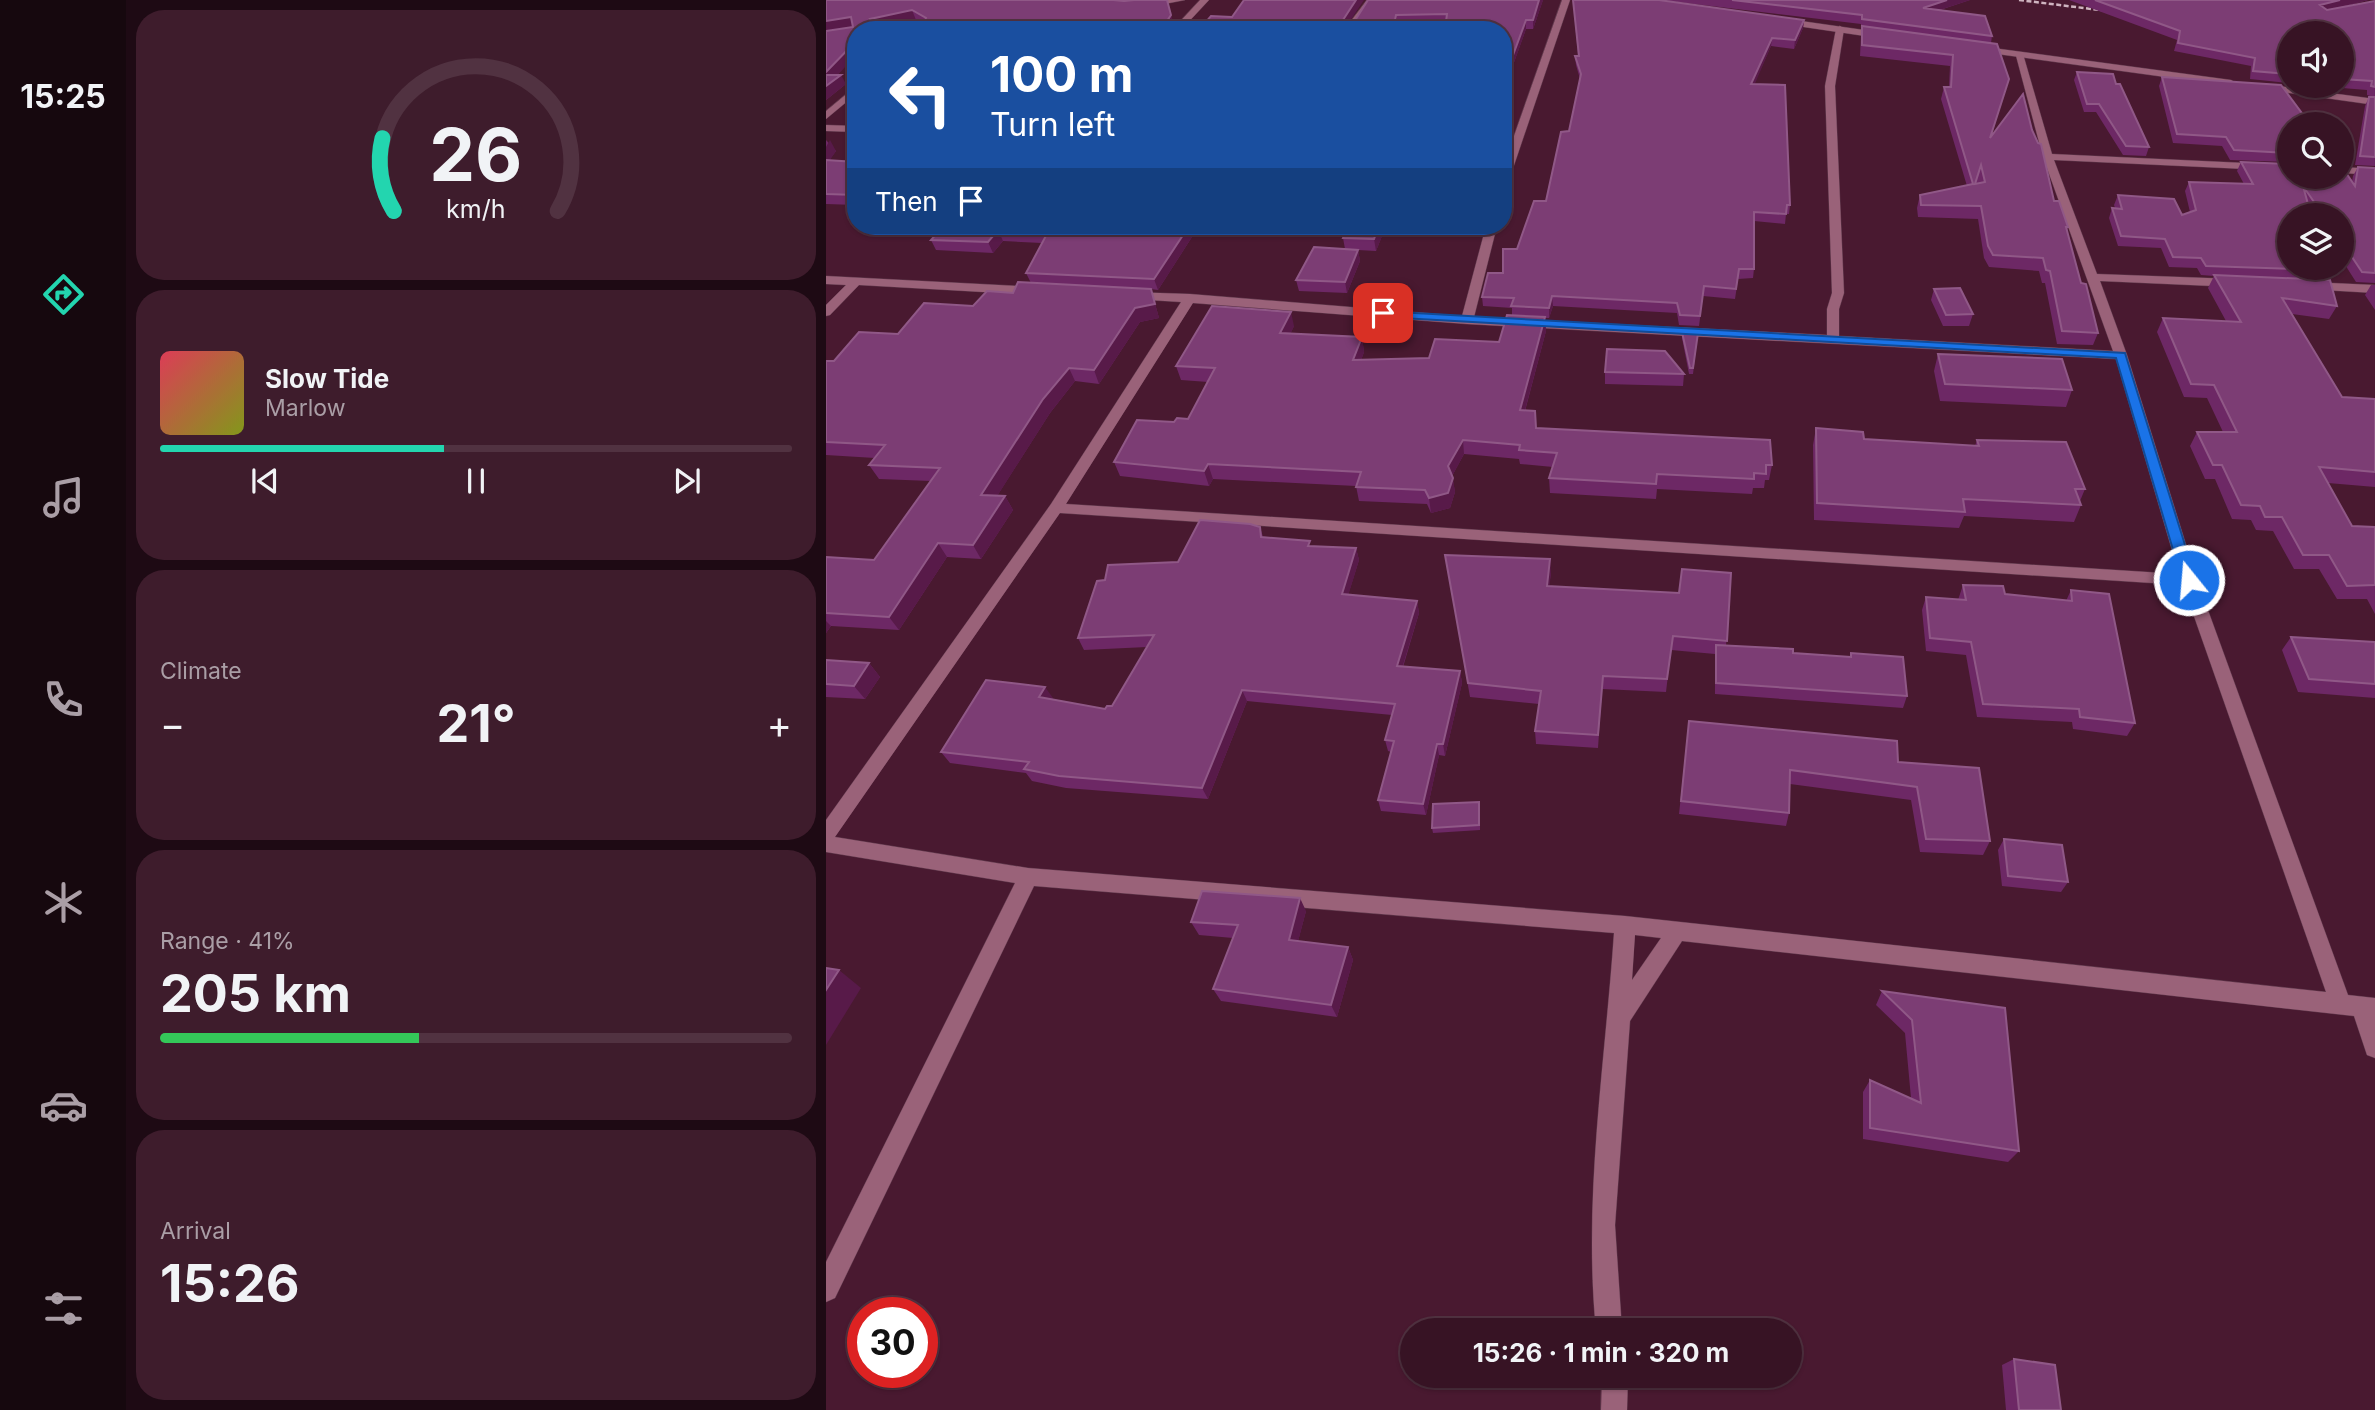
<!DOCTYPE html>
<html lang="en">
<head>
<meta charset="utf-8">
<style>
  :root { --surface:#371324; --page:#3e1c2c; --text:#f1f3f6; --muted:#aa9ea6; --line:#513241; --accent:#23d5af }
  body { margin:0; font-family:Inter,sans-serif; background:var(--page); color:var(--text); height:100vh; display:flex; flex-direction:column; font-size:26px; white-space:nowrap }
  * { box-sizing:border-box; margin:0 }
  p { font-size:23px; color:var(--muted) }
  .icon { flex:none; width:38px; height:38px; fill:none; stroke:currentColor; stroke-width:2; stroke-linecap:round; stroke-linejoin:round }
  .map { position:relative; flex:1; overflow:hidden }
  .sheet { display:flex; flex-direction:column; gap:10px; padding:10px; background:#1e0a14; width:700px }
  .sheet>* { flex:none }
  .top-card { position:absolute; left:21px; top:21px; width:665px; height:214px; border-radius:28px; box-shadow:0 2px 5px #0004,0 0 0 2px var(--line); background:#1a4fa0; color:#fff; overflow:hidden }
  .buttons { position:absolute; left:1451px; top:21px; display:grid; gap:14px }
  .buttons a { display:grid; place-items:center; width:77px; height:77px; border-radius:50%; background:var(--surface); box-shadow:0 2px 5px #0004,0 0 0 2px var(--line); font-size:35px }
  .speed { position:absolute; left:21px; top:1297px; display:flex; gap:14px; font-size:35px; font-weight:700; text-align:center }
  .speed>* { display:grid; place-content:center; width:91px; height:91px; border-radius:50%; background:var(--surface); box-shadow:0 2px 5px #0004,0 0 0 2px var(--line); line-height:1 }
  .speed .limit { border:10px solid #d22; background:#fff; color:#111 }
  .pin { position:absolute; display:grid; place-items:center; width:60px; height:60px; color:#fff; margin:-30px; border-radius:14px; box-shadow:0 4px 10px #0006 }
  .me { position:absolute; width:77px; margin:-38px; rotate:343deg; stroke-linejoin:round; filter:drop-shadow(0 0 5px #0008) }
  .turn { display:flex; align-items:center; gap:24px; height:147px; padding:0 28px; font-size:32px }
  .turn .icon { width:91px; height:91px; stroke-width:2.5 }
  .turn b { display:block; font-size:49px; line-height:60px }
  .then { display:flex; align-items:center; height:66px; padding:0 28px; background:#0003; gap:14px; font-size:26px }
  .big { font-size:52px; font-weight:700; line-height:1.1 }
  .sheet .card { flex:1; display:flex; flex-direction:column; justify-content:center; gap:10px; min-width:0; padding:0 24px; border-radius:28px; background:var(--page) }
  .sheet .dial { align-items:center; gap:0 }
  .dial svg { height:182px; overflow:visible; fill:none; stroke:var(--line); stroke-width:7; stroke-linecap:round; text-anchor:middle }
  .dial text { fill:var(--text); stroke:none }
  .song { display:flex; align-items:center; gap:21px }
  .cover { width:84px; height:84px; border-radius:10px; background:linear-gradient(135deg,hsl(350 70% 55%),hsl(70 70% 35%)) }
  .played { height:7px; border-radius:4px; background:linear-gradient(90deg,var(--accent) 45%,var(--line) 45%) }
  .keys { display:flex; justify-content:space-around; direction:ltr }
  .heat { display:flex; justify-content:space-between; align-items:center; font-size:38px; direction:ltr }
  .charge { height:10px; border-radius:5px; background:linear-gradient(90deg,#34c759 41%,var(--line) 0) }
  .trip { position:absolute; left:574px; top:1318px; width:402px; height:70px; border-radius:35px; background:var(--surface); box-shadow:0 2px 5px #0004,0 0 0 2px var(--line); font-weight:700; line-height:70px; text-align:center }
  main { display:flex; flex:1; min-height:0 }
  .dock { display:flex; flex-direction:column; width:126px; justify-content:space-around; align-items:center; background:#16080e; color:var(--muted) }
  .dock .icon { width:49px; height:49px }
  .dock .current { color:var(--accent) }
  .dock b { font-size:32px; color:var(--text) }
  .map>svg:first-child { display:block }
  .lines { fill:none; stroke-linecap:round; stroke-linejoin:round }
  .street-casing { stroke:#5f394c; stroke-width:1 }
  .secondary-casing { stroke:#5f394c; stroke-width:1 }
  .street { fill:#9a6279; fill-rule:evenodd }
  .secondary { fill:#9a6279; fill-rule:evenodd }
  .rail { stroke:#cfb4c0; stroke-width:2.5; stroke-dasharray:5 2.5; stroke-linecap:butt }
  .wall { fill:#6d2865 }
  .shaded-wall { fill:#581a49 }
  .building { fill:#7c3d74; stroke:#905887; stroke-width:2; fill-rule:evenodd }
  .route { fill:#1a73e8; stroke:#114b97; stroke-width:2 }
</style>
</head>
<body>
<main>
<nav class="dock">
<b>15:25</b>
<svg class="icon current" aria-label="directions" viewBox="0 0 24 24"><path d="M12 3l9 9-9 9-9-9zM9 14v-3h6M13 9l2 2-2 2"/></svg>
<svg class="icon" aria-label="music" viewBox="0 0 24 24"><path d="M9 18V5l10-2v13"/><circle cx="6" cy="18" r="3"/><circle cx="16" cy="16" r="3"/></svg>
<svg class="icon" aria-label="phone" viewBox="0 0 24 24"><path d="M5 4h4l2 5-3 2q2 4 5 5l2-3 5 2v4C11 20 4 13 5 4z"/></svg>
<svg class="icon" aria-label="climate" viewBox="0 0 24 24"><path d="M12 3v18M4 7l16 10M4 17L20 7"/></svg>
<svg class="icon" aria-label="car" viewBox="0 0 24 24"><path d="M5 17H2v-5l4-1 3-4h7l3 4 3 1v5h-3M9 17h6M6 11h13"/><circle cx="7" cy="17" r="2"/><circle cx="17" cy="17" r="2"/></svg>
<svg class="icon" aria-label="filters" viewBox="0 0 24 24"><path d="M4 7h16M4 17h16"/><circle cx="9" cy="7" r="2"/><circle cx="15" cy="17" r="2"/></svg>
</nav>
<section class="sheet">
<div class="card dial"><svg viewBox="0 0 100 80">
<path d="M14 69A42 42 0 1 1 86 69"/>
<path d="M14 69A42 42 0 0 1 9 37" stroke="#23d5af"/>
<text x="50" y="56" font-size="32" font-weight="700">26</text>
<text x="50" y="72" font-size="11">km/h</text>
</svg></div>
<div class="card">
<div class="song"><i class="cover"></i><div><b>Slow Tide</b><p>Marlow</p></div></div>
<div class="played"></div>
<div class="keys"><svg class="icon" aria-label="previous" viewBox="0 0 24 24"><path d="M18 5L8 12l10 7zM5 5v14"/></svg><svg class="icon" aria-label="pause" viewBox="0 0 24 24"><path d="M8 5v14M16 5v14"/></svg><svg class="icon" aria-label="next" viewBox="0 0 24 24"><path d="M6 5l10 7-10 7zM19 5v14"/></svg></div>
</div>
<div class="card"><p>Climate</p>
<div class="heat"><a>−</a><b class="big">21°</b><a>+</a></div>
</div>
<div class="card"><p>Range · 41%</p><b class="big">205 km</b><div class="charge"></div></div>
<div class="card"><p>Arrival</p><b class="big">15:26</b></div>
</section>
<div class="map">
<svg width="1549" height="1410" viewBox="0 0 1549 1410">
  <rect width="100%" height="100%" fill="#491930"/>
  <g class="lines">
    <!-- street casing -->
    <g class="street-casing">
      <path id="street" d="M336,0h23l-41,8 -4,-3z
        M374,0h9l-28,30h-9z
        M541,0h8l-22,30h-9z
        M736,0h8l-62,183 -5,3v-19z
        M89,22l13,5 -1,3h-51z
        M1014,26l4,3 -9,57 9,207 -5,16v27l274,15 -70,-194 -28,-105 8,2 29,100 237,11v6l-235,-11 43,114 138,5 6,4 -6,4 -135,-6 27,74 70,225 151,415 27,3v60l-8,-3 -13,-39 -672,-75 -52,80 -15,204 7,105h-26c-13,-132 9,-265 18,-397l-580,-47 -199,412 -9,4v-40l189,-379 -189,-31v-32l225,-316 130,-202 -48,-3 -4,-1v-6l61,2 272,22 24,-90h11l-23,91 353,18v-26l5,-16 -7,-207 11,-57zM367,303l274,21 649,35 63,215 -1113,-70zM234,513l1123,72 143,407 -701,-76 -597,-48 -193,-31zM809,935l26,3 -29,42z
        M30,86v8l-30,25v-8z
        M0,125l30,1v6l-30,-1z
        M1516,167l33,2v6l-33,-2z
        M0,276l212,11 6,4 -6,4 -179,-10 -29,30 -4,1v-11l20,-20 -20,-1z
        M1483,282l66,3v8l-70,-4v-6z
        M776,1376h26l-1,34h-26z"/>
    </g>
    <!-- secondary casing -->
    <g class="secondary-casing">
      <path id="secondary" d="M954,18l105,15 4,3 -4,3 -108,-16z
        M1152,46l253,34 5,3 -5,3 -256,-35z
        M1437,84l112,15v6l-115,-16v-4z"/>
    </g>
    <!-- street -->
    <use href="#street" class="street"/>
    <!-- secondary -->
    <use href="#secondary" class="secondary"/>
    <!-- rail -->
    <path class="rail" d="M1193,0l97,12"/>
  </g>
  <!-- wall -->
  <path class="wall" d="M0,0h287l-191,23 -6,-3 -41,8 1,2h-20v25l-19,20 9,9 -20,16z
    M542,0h175l-10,29h-7l-23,64v-63h-58l1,-6 -49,1 -48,-3h5z
    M747,0h86l145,20 -1,8 -9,21 -23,-3 -17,38 36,121 -1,9h-3l-1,10 -31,-3v48l-1,9 -15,1 -3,20 -32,-3 -4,30 -20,-1 -2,-12 -124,-7 -4,12h-4l1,13 -21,80 11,17 236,37 -3,15h-4l-1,8h-11l-1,6 -95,-5 -1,10 -106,-6 -1,-15 4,-11 -33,-3 -1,-5 -55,-5 -12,22 3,16 -5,16 -19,5 -4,-9 -68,-3 -3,-15 -143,-7 -4,7 -89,-10 -6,-14 60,-40 14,-3 20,-37 -27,-2 -5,-14 118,-40 -4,8 72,3 2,15 -3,8 68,-2 70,-16 13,-27v-7l-29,-2 -1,-9 21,-24 43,-72 23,-70 11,-52 -4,-14 -1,-9h3z
    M835,0h309l-30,10 52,26 -1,7 18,36 -18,58 41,-7 22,71 14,26 -1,4 14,52 17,50 -5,12 -36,-1 -12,-61h-3l-3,-12 -50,-4 -5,-9 -6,-39 -60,-2 -1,-9 3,-13 47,-9 -26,-87 3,-12h5l1,-21 -90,-10 1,-20 1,-9h-1v-3z
    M1243,0h299l-34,9 41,-8v165l-20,-1 10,-59 4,-9h4l-6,-2v-5l-50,-4h25v-53h-53v50l-39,-4 1,-13 -77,-15 3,-11z
    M1251,72l39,12 33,63 -3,9 -23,-1 -27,-43h-12l-10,-32z
    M1336,77l127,47v38l-59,-2 -8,-14 -49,-3 -14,-57z
    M0,140l10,11 -7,9 27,2v43l-30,-1z
    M1415,162l111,20 1,-6 5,-9 17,1v115l-19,-1 -14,-22v-45h-30l-2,-2 15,57 -5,10 17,26 -8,13 -37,-5 50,83 33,2v88l-47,-4 24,43 23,1v87l-8,-15h-30l-18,-30h-25l-21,-38 -17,-1 -5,-10 -19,-1 -17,-40h-10l-15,-33 7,-14h26l-16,-34 -23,-1 -27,-65 6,-14 63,3 -18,-33 6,-12 -13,-1 -4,-7 -28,-1 -8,-19 -43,-2 -9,-28 3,-10h3l-1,-3 4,-10 64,20 8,-3 -5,-21 4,-9 55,2 -7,-13z
    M117,226h256l-41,64 -7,-1 8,29 -19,4 -41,62 -24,-3 -25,32 -53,83h8l8,14 -32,49 -34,-2 -48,73 -68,-4 -5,7v-76l48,3 57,-79 -52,-2 -10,-14 6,-7 -49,-3v-94h8l64,-27 75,-28 40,-13 18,-10 -5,-10 16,-30 -39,-2 -10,12 -57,-3 -5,-10z
    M560,226l-10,25 -18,-1 2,11 -13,32 -48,-2 -3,-11 49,-31 -2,-11z
    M600,226h28l-1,2z
    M1545,285h4v25l-10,-15z
    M1108,289l39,25 -4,12h-26l-12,-26z
    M856,332l16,1 -5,41h-4l-7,-36z
    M1112,354l134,36 -6,17 -126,-6 -6,-30z
    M779,372l79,2 -1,12 -78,-2z
    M990,428l48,11 111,7 2,-6 108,49 -5,12 1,4 -7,17 -110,-6 -5,12 -145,-8 -1,-75z
    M434,527l3,10 48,9 45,2 3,12 -11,35 69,6 2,12 -16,54 57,4 2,12 -17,73 -6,-1 -13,60 -45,-4 -3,-11 13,-48 -3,-1 -3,-11 7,-25 -145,-14 -39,98 -142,-11 -34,-7 -6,-8 -76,-10 -9,-11 112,-54 -1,1 53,10 7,-3 35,-59 -63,3 -6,-12 27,-58 73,-18z
    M619,555l106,18 -2,13 130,7 52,-20 -5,73 67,7 57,4 1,-4 56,43 -4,12 -188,-14v-40l-44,-4 -5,42 -64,-3 -4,59 -62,-4 -1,-13 4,-27 -69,-7z
    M1137,585l42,9 61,7 5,-11 64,133 -8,13 -54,-7 -1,-7 -95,-5 -11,-62 -40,-4 -4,-41 4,-13 32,3z
    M1465,637l84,5v56l-77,-6 -16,-42z
    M0,660l43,3 11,14 -15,22 -39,-2z
    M863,721l209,41 92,79 -7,14 -63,-3 -9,-52 -121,-16 -1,29 -3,13 -107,-12z
    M654,807v23l-47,3 -1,-5z
    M1178,839l64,43 -7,10 -59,-6 -4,-36z
    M480,911l-8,30 50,6 5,13 -16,57 -116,-16 -8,-12 20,-51 -34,-3 -8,-13z
    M1056,991l123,17 14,143 -11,11 -145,-23v-47l7,-12 41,18 -6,-65 -29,-28z
    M1188,1359l47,51h-55l-4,-45z"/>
  <!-- shaded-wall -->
  <path class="shaded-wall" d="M530,0h8l-20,30 -3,-7z
    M713,0h4l-10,29v-9z
    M1121,0h23l-49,16 2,-8z
    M1514,0h28l-52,13 4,-8z
    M86,10l4,10 -41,8 1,2h-10l4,-11z
    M345,15l3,9 -7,-3z
    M570,15l1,10 -1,5h-3z
    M25,17l5,9 -30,6v-11z
    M700,20v9l-23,64v-11z
    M978,20l-1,8 -9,21 1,-9z
    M946,38l-1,8 -20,47v-9z
    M30,41v14l-28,30 -2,-4v-9z
    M15,75l5,9 -20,16v-14z
    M683,99l1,10 -7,22v-12z
    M4,140l6,11 -10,15v-19z
    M363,226h10l-41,64 -4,-11z
    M553,226h7l-10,25 -2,-12z
    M172,230l5,11 -10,12 -5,-11z
    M532,250l2,11 -13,32 -2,-11z
    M325,289l8,29 -19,4 -41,62 -5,-14 41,-62z
    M726,296l1,10 -4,12v-10z
    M465,312l3,14 -10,22 -4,-15z
    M719,317l1,14 -25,94 -1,-15z
    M536,337l2,15 -8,23 -3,-15z
    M243,368l6,13 -25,32 -61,96 -8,-14 62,-96z
    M637,440l1,14 -14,26 -2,-14z
    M382,464l5,15 -4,7 -5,-15z
    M627,478l2,14 -5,16 -19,5 -2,-15z
    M179,496l8,14 -32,49 -8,-14z
    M112,543l9,14 -48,73 -10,-13z
    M530,548l3,12 -14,46 -3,-12z
    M724,559l1,14 -3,27 -1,-14z
    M591,601l2,12 -20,65 -2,-12z
    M0,621l5,5 -5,7z
    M43,663l11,14 -15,22 -11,-13z
    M634,671l2,12 -17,73 -2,-12z
    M219,687l8,11 -6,11 -8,-12z
    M416,690l5,11 -39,98 -6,-11z
    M611,744l2,11 -13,60 -3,-11z
    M474,898l6,13 -11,42 -6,-13z
    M522,947l5,13 -16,57 -6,-12z
    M13,970l22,18 -35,57v-55z"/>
  <!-- building -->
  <path class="building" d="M0,0h287l11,1 10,-1h33l4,15 -4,6 7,2 2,7h-263v-7h11l2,-5 -14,-8 -42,9 3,4 -7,7h-10v11l-30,31v-41l27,-4 -2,-10 -25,4z
    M418,0h112l-15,23 13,-1 14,-22h171l-6,20h-7l-23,62v-52h-22l1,-2 -37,1 2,-15 -51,1 -3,15h-194l12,-14 21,1z
    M747,0h86l145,20 -9,20 -23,-2 -21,46 34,1 5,120h-3l-1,9 -32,-2v57h-15l-3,20 -32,-3 -4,30 -20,-1 -3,-12 -125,-7 -3,12 -38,-2 3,-8 -32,-1 6,-24h15v-24h14l17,-48h12l15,-69 8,-1 12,-57 -6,-18h4z
    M906,0h215l-24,8 62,8 7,20 -130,-17v-4z
    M1269,0h245l-20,5 7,5 48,-9v86l-4,-1 1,-5 -30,-2v-46h-53v41l-36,-3 2,-13 -77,-15 2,-12z
    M1036,26l135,18 12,35 -19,59 33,-44 9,36 6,13 3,1 13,57h5l9,26h-2l15,56 5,1 12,49 -36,-2 -12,-60 -4,-1 -3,-12 -50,-3 -5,-9 -7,-40 -60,-1 -1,-10 53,-11 -29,-97h7l2,-32 -91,-10zM1155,165l4,17 -10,2z
    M1251,72l36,2 3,10h4l29,63 -23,-1 -27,-42h-12z
    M0,75h15l-15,11z
    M1336,77l119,8 29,39h-21v29l-55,-3 -8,-13 -49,-3z
    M1543,97h6v60l-15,-1z
    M677,99h6l-6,20z
    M0,160l30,2v33l-30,-1z
    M1415,162l48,2v13h53v-10l13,19 3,-19 17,1v105l-13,-1 -20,-30v-27h-19l-20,-29 8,29h-22v53h35l1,2 -119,-4 -5,-8 -28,-1 -8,-18 -44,-3 -9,-28 10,1 -4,-14 56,4 8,16 14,-5 -7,-28 64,2z
    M117,226h246l-35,53 -128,-6 22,-41 -50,-2 -10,12 -57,-2z
    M522,226h31l-5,13 -31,-1z
    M488,247l44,3 -13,32 -49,-2z
    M1388,275l116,5 7,26 -55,-8 60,99 33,2v73l-56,-5 33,59 23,1v58l-28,1 -18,-31h-26l-21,-38h-17l-5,-11 -19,-1 -19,-40h-9l-16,-33h40l-23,-47 -23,-1 -28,-66 78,4z
    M192,282l133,7 4,15 -20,4 -41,62 -25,-2 -26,31 -62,96 24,1 -32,49 -35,-2 -49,74 -63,-4v-56l48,3 66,-92 -71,-3 16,-20 -59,-3v-81h8l25,-29 39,2 26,-31 49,3 14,-15 26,2z
    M1134,288l13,26 -27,1 -12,-26z
    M386,306l79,6 -11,21 82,4 -9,23 76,-2 6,-19 64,3 8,-27 38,2 -25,93 15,1 1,17 234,12 2,25h-6v9l-12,-1v6l-97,-5 -1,10 -107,-6 8,-25 -38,-3 1,-5 -57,-5 -15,26 5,12 -5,15 -19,5 -4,-8 -69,-3 5,-15 -153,-8 -4,7 -90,-9 23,-42 37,2 3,-4 11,1 27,-51 -39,-2z
    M856,332l16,1 -5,35h-3z
    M781,349l58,2 19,23 -79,-2z
    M1112,354l124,5 10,31 -127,-6z
    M990,428l47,4 1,7 115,7 -2,-6 89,2 19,47h-10l6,16 -118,-6 2,13 -148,-9z
    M374,520l50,4 10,3 1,10 49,4 -2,5 48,2 -14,46 75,7 -20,65 63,5 -17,73h-6l-14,60 -45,-4 16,-59 -9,-1 10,-36 -153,-14 -40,98 -143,-12 -35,-7 5,-7 -88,-10 45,-72 59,7 -6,10 66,12 2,-3h5l42,-71 -76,3 19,-57 8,-1 3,-15 70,-3z
    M619,555l105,4 -3,27 132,7 3,-24 49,4 -4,68 -54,-5 -6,43 -64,-3 -5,59 -63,-4 6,-40 -73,-8z
    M1137,585l40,1 2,8 67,7 -1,-11 38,4 26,129 -55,-6 -1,-8 -96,-5 -12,-62 -41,-4 -4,-41 40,3z
    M1465,637l84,5v42l-66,-5z
    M890,645l77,4v4l58,4v-4l52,4 4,39 -191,-13z
    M0,660l43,3 -15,23 -28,-2z
    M863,721l208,20 1,21 81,6 11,73 -64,-2 -9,-52 -127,-17 -1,43 -108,-12z
    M653,802v23l-47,3 1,-24z
    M1178,839l58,6 6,37 -60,-6z
    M376,891l98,7 -11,42 59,7 -17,58 -118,-16 25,-64 -47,-3z
    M0,968l13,2 -13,20z
    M1056,991l123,17 14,143 -149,-23v-48l51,23 -9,-83z
    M1188,1359l41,6 6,45h-42z"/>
  <!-- route -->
  <path class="route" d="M553,311l746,42 71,227 -7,5 -7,-5 -66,-222 -733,-41 -5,-4z"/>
</svg>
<div class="buttons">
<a><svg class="icon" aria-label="sound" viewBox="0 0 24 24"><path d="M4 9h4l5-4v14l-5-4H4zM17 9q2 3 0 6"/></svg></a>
<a><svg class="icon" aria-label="search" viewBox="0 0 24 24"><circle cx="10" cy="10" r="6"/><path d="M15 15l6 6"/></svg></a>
<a><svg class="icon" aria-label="layers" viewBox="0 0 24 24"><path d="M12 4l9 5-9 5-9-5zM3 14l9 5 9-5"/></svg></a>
</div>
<div class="speed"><div class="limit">30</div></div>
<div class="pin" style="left:557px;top:313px;background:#d93025"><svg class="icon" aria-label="arrive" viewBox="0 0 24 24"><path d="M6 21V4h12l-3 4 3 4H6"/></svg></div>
<svg class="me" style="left:1363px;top:580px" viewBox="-20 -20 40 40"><circle r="17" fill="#1a73e8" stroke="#fff" stroke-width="3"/><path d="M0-11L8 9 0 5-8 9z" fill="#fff"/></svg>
<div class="trip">15:26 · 1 min · 320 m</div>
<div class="top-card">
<div class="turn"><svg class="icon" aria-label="left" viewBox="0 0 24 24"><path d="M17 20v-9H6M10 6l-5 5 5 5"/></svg><div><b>100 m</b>Turn left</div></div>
<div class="then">Then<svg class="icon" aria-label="arrive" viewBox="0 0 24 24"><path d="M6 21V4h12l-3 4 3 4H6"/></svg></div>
</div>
</div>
</main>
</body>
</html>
